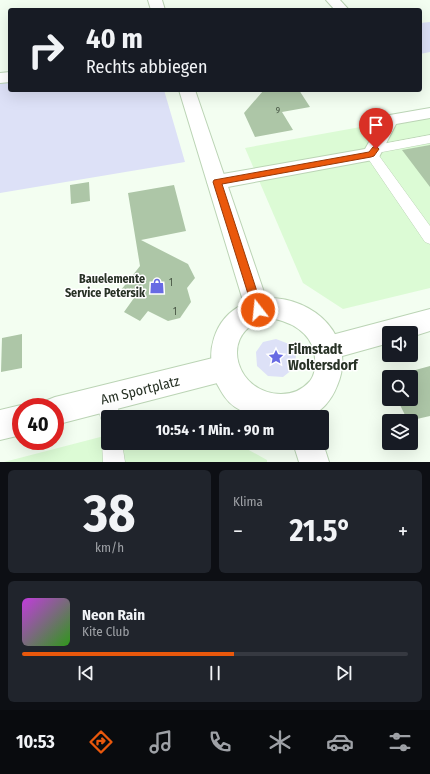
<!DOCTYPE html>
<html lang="de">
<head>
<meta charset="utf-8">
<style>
  :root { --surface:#171b24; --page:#20242c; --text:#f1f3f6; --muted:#9ea1a6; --line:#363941; --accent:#ea580c }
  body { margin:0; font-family:"Fira Sans Condensed",sans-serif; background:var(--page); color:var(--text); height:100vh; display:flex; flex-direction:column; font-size:15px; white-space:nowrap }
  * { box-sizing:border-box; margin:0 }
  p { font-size:13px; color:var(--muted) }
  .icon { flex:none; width:22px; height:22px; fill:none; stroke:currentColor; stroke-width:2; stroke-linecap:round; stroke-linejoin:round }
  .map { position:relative; height:462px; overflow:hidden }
  .side { display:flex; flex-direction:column; gap:8px; padding:8px; background:#0d0f14; flex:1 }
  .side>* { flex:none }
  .top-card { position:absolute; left:8px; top:8px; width:414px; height:84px; border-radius:4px; box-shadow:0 4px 16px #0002; background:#171b24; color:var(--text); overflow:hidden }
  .buttons { position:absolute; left:382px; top:326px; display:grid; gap:8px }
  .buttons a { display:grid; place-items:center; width:36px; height:36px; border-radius:4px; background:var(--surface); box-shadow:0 4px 16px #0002; font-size:20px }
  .speed { position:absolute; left:12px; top:398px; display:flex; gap:8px; font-size:20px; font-weight:700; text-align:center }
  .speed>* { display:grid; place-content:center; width:52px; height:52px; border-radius:50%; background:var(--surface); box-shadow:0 4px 16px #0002; line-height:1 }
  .speed .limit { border:6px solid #d22; background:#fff; color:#111 }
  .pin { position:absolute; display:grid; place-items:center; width:34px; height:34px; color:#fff; margin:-41px -17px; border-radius:50% 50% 50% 0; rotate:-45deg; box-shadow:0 0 4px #0007 }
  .pin .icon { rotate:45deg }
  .me { position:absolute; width:44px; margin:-22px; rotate:344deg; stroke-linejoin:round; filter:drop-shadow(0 0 3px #0008) }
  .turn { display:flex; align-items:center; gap:14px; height:84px; padding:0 12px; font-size:18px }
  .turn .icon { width:52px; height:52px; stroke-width:2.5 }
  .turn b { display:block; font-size:28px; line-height:34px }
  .big { font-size:30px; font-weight:700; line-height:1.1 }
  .side .card { flex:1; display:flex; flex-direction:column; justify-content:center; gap:6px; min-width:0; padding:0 14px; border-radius:6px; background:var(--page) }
  .side .dial { align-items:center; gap:0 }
  .dial b { font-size:52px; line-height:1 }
  .song { display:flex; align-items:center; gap:12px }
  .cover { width:48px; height:48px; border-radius:6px; background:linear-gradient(135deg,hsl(290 70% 55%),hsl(110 70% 35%)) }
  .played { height:4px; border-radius:2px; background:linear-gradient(90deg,var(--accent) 55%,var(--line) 55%) }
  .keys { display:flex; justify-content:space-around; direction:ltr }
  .heat { display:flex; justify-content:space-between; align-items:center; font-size:22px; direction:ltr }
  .side .tiles { flex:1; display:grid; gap:8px; grid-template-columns:1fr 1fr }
  .card:last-child { grid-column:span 2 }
  .trip { position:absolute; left:101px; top:410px; width:228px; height:40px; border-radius:4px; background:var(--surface); box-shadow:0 4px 16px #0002; font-weight:700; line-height:40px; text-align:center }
  .tab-bar { display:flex; height:64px; justify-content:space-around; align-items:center; background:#090b0e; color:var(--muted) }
  .tab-bar .icon { width:28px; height:28px }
  .tab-bar .current { color:var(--accent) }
  .tab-bar b { font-size:18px; color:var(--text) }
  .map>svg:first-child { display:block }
  .built { fill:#dcfbd5 }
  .green { fill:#dde1f7 }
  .building { fill:#adc6a7 }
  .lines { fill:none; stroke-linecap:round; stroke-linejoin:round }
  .service-casing { stroke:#bbd4b5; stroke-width:1 }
  .minor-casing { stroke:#bbd4b5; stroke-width:2 }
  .tertiary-casing { stroke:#bbd4b5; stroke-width:2 }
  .service { fill:#fff; fill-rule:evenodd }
  .minor { fill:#fff; fill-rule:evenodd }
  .tertiary { fill:#fff; fill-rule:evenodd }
  .route { fill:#ea580c; stroke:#983908 }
  .labels { text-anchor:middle; stroke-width:3; stroke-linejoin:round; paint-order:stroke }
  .far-number-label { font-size:9px; fill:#495746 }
  .number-label { font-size:10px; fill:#495746 }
  .poi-label { font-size:12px; font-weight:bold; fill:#283226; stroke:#fff; text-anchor:end }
  .near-poi-label { font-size:14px; font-weight:bold; fill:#283226; stroke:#fff; text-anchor:start }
  .near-street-label { font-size:14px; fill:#283226; stroke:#fff }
</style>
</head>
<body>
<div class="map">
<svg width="430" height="462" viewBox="0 0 430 462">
  <rect width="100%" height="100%" fill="#f3fef1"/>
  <!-- built -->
  <path class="built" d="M430,118v170l-87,21 -40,-26 -58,-135 132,-24 24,-1z
    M108,435v8h128l31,17v2h-263z"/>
  <!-- green -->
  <path class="green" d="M430,22v30l-10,2v-31z
    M10,82v8h154l21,72 -185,31v-110z
    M276,339l13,5 7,12 -3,13 -10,8 -15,-1 -11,-10 -1,-14 7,-10z"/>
  <!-- building -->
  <path class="building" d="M270,90h29l11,17 -28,5 11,18 -38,7 -11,-24 19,-22z
    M430,145v42l-28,-37z
    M89,182l1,19 -19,3 -1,-19z
    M174,185l12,46 -45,9 47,24 7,14 -8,10 4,14 -11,16 -12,3 -20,-10 -8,10 -16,-9 10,-14 -13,-8 19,-24 -12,-73z
    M22,334v34l-21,4 1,-34z
    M430,366v50l-22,5 -11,-22h14v-22h-21z"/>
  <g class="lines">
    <!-- service casing -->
    <g class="service-casing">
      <path id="service" d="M430,135v8l-53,10 53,73v18l-5,-2 -60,-88 1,-3 4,-1 1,-4z
        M107,388l7,3 6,26h-12v9l-5,-2c-4,-10 -7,-22 -3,-33z
        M108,434v9h14l3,19h-22l-1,-19 3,-7z"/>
    </g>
    <!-- minor casing -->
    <g class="minor-casing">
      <path id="minor" d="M326,0h14l9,10h-14z
        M10,72v10l-10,1v-10z
        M430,108v10l-34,6 -18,35 -161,30 -7,-2 -3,-5 3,-5 7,-2 148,-26 19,-33z
        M430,309v22l-19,6v-4h-22v10l-61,17 -9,-3 -4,-9 4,-9 9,-3z
        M225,355l10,4 4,9 -4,9 -10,4 -170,44v-18h-13l3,-6 10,-4z
        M21,405l4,2h-4v28l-21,5v-30z"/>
    </g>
    <!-- tertiary casing -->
    <g class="tertiary-casing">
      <path id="tertiary" d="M148,0h14l3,10h-14z
        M179,90h16l71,208c48,-2 92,40 71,88 -5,13 -16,28 -31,31 -6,1 -12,0 -18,0 -20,0 -35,2 -53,-10 -8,-5 -13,-14 -18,-23 -13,-29 -4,-66 27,-80zM275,319c23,5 42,20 40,45 0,6 -1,12 -5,17 -8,9 -17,13 -29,13 -44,0 -62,-57 -21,-73 5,-2 10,-1 15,-2z
        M322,440l7,22h-30l-6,-19h29z"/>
    </g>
    <!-- service -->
    <use href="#service" class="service"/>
    <!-- minor -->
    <use href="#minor" class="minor"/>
    <!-- tertiary -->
    <use href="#tertiary" class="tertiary"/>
  </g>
  <!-- route -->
  <path class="route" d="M376,146l3,3 -5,7 -3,1 -149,27 41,126 -1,3 -4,1 -4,-1 -41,-131 1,-2 155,-28 4,-5z"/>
  <!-- icons -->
  <defs>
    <g id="shop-bare" transform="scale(1.2)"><path d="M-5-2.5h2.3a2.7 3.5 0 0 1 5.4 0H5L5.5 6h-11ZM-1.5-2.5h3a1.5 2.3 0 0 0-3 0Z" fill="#676ae3" stroke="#fff" stroke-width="2.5" paint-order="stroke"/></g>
    <g id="sight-bare" transform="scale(1.2)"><path d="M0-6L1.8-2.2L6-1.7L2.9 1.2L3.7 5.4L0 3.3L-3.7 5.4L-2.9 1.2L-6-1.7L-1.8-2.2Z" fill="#676ae3" stroke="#fff" stroke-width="2.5" paint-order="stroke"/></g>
  </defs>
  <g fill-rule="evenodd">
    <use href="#shop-bare" x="157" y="286"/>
    <use href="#sight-bare" x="276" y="357"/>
  </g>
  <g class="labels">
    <!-- far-number labels -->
    <g class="far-number-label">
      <text x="278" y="113">9</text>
    </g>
    <!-- number labels -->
    <g class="number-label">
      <text x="171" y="286">1</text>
      <text x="175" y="315">1</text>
    </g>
    <!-- poi labels -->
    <g class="poi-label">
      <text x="145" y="283">Bauelemente<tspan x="145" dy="14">Service Petersik</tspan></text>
    </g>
    <!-- near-poi labels -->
    <g class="near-poi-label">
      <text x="288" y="354">Filmstadt<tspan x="288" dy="16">Woltersdorf</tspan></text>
    </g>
    <!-- near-street labels -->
    <g class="near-street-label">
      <text transform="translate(140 390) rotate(-14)" y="5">Am Sportplatz</text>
    </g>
  </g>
</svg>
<div class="buttons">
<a><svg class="icon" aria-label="sound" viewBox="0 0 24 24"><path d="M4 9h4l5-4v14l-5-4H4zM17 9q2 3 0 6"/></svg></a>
<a><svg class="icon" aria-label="search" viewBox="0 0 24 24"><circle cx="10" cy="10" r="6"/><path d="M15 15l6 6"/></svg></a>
<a><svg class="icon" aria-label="layers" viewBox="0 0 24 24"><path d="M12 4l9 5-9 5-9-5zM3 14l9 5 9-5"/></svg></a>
</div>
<div class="speed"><div class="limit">40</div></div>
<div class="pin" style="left:376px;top:149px;background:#d93025"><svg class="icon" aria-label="arrive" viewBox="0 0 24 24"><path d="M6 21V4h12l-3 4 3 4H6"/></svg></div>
<svg class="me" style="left:258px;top:310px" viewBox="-20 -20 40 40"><circle r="17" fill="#ea580c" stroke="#fff" stroke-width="3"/><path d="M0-11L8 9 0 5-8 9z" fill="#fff"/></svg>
<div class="trip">10:54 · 1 Min. · 90 m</div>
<div class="top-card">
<div class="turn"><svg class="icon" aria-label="right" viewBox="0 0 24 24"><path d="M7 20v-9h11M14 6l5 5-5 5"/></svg><div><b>40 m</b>Rechts abbiegen</div></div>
</div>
</div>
<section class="side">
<div class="tiles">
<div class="card dial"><b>38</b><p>km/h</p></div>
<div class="card"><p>Klima</p>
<div class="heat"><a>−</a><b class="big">21.5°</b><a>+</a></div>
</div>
<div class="card">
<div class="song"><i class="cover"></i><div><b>Neon Rain</b><p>Kite Club</p></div></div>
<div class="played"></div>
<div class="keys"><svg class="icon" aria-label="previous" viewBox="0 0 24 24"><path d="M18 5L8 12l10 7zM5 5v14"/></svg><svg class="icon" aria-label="pause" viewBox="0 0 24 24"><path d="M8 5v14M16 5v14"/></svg><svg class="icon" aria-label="next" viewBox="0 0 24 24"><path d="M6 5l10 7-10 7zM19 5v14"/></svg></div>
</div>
</div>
</section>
<nav class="tab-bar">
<b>10:53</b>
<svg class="icon current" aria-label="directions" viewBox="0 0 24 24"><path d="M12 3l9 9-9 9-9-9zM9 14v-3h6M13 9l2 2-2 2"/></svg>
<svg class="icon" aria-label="music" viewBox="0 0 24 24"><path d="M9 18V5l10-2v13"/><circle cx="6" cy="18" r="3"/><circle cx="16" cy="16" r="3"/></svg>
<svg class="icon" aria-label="phone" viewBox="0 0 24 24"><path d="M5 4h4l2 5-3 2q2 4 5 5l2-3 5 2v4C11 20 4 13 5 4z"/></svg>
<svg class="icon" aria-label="climate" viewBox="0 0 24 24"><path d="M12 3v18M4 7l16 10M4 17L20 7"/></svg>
<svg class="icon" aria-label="car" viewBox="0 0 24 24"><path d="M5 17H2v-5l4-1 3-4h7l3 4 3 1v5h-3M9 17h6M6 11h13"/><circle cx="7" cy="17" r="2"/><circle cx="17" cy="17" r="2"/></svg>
<svg class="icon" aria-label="filters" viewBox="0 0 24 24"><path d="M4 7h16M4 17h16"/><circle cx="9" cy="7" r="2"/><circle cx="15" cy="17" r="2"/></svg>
</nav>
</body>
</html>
